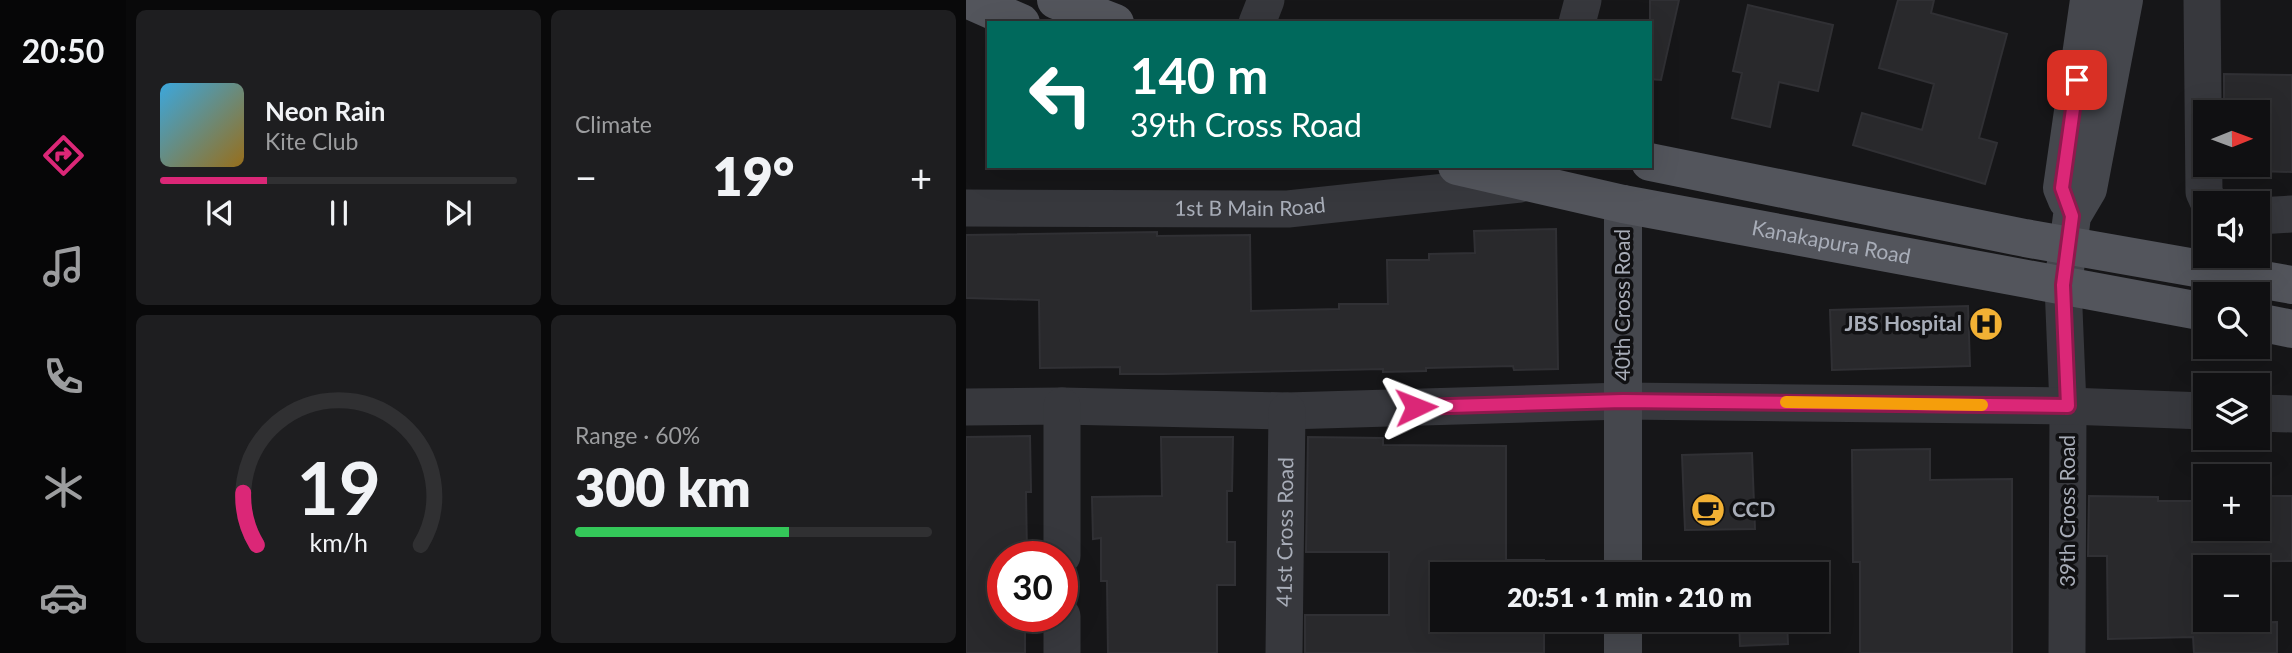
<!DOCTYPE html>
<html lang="en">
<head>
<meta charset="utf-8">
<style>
  :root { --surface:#101012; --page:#1e1e20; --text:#f1f3f6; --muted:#9c9d9f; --line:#303032; --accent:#db2777 }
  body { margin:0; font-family:Lato,sans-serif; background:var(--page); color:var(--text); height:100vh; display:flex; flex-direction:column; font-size:26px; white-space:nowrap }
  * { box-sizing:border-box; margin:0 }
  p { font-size:23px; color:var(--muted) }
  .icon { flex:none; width:38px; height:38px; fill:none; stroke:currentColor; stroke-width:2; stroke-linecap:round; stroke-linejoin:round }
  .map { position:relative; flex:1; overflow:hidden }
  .drawer { display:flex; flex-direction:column; gap:10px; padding:10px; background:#09090a; width:840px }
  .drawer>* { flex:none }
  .top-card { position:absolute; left:21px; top:21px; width:665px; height:147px; border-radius:0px; box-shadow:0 7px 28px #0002,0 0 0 2px var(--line); background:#00695c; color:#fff; overflow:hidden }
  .needle { width:46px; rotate:89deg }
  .buttons { position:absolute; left:1227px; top:100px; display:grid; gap:14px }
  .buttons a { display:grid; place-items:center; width:77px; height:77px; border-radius:0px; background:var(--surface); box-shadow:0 7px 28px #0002,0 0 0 2px var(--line); font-size:35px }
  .speed { position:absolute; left:21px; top:541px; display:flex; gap:14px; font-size:35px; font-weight:700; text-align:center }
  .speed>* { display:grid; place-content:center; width:91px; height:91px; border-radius:50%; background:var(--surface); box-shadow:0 7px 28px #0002,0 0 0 2px var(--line); line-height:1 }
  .speed .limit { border:10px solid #d22; background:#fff; color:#111 }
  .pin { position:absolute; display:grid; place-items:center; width:60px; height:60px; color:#fff; margin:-30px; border-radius:14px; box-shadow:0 4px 10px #0006 }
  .me { position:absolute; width:77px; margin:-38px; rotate:88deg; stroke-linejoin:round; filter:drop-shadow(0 0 5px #0008) }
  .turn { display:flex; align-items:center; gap:24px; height:147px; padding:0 28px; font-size:32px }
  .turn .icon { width:91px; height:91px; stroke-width:2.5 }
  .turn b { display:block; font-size:49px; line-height:60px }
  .big { font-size:52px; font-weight:800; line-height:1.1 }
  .drawer .tile { flex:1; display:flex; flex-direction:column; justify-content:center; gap:10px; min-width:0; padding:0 24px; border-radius:10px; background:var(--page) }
  .drawer .dial { align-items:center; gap:0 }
  .dial svg { height:182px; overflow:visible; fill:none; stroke:var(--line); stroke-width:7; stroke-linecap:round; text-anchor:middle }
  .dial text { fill:var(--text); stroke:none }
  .song { display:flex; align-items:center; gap:21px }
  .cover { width:84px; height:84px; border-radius:10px; background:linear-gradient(135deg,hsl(200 70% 55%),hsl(40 70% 35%)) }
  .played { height:7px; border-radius:4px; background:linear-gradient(90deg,var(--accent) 30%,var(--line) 30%) }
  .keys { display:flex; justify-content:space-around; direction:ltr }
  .heat { display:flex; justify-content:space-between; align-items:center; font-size:38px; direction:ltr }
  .charge { height:10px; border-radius:5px; background:linear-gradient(90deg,#34c759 60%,var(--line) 0) }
  .drawer .tiles { flex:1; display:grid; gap:10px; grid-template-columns:repeat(2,1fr) }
  .trip { position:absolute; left:464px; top:562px; width:399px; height:70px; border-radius:0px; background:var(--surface); box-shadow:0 7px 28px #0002,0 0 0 2px var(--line); font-weight:800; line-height:70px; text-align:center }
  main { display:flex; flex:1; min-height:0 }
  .menu { display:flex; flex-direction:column; width:126px; justify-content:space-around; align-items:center; background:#060607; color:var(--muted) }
  .menu .icon { width:49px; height:49px }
  .menu .active { color:var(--accent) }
  .menu b { font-size:32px; color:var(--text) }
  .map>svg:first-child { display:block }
  .building { fill:#29292c; stroke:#303034; stroke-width:2 }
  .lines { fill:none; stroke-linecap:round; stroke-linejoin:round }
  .street { stroke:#37383d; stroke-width:37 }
  .secondary { stroke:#45474d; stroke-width:38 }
  .primary { stroke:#53555c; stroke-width:38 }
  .route-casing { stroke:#8e194d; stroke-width:18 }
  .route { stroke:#db2777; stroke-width:12 }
  .slow { stroke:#f59e0b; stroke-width:12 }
  .labels { text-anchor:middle; stroke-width:7; stroke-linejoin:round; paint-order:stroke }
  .street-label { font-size:21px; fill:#a8adb8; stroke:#111113 }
  .poi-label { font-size:21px; font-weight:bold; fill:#a8adb8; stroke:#111113; text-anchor:end }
</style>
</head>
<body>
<main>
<nav class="menu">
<b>20:50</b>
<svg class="icon active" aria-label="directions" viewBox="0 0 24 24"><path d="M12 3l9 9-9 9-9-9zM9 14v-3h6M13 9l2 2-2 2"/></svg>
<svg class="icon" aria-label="music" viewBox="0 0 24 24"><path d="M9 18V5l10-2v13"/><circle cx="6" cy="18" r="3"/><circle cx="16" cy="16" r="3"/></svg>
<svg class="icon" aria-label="phone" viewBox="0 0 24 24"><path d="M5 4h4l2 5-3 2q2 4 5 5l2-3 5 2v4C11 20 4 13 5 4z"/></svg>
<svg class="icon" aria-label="climate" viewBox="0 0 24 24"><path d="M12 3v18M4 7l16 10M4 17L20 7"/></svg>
<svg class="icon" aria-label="car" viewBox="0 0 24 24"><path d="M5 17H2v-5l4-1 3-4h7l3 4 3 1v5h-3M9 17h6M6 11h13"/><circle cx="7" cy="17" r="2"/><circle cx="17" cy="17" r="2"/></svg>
</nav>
<section class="drawer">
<div class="tiles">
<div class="tile">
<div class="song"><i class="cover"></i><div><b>Neon Rain</b><p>Kite Club</p></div></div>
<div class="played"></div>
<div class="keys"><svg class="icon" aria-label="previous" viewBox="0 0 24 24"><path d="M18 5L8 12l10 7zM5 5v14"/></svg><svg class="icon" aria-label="pause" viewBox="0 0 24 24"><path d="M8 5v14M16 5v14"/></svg><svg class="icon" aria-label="next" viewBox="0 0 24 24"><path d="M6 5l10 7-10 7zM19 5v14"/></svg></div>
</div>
<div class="tile"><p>Climate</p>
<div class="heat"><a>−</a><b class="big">19°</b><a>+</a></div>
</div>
<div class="tile dial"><svg viewBox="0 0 100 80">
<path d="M14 69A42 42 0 1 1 86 69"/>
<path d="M14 69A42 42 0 0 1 8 46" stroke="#db2777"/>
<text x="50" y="56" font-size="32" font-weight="700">19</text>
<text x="50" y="72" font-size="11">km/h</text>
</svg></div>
<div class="tile"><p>Range · 60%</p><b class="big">300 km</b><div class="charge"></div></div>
</div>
</section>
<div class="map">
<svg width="1326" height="653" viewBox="0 0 1326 653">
  <rect width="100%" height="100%" fill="#161618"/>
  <!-- building -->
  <path class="building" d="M684,0h29l-18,80 -11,-1z
    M932,0h36l-3,13 76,21 -28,104 18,5 -12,41 -132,-39 9,-32 60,17 12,-46 -55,-16z
    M782,5l85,20 -15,66 -39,-9 -9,45 -38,-9 10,-45 -9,-2z
    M1258,74l68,1v97l-34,-1v-59h-34z
    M590,229l2,140 -44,1 -1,-4 -87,2v3l-43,1v-3l-219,5h-44v-7l-80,1 -1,-68 -73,-2v-63l191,-3v4l93,-1 1,76 88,-2v-5h49l-1,-44h42v-6l46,-1 -1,-22z
    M1002,306l2,60 -138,4 -2,-60z
    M64,436l1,56h-5l1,64h-24v60h22v37h-59v-216z
    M195,437h72l-1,54h-5v51h8v43h-18v68h-109l-1,-72h-6v-43l-8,1 -1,-42 70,-1z
    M342,437l75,1v7l123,1v114h38v14h-102v46h102v33h-239v-38h84v-63h-83z
    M964,449v31l82,-1v174h-152v-91h-7l-1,-112z
    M786,453l3,76 -70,1 -3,-75z
    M1123,496l69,1v4h45v27h55v-32h34v65l-89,1v61l74,-1v31h-83l-1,-16 -85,2 -1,-83h-19z
    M773,620h53l-5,1 1,23 -48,2z"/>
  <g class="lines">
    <!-- street -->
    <g class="street">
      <path d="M1236,0l2,192 5,11"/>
      <path d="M291,23l9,-23"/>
      <path d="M611,23l6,-23"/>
      <path id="s1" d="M0,208l322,1 232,-25"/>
      <path d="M1292,216l34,-2"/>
      <path d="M1097,285l5,121 -1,247"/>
      <path d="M0,407l96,-1 225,5 336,-10 445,5 137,5"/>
      <path d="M1292,413l34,1"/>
      <path d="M96,556v-150"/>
      <path d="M96,653v-37"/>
      <path id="s2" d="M318,653l3,-242"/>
    </g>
    <!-- secondary -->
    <path class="secondary" d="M1101,200l-5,-12 27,-188
      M657,204v370
      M1097,285l9,-69 16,-27 36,-189
      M657,620v33"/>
    <!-- primary -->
    <g class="primary">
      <path d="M3,0l52,23"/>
      <path d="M90,0l59,23"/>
      <path d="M684,162l375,76 267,47"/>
      <path id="s3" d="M491,166l166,38 582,108"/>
      <path d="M1292,322l34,7"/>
    </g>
  </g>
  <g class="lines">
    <!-- route casing -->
    <g class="route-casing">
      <path id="route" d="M450,407l207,-6 445,5 -5,-121 9,-69 -10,-28 15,-108"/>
    </g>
    <!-- route -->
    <use href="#route" class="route"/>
    <!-- slow -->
    <path class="slow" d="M820,402l196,3"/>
  </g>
  <!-- icons -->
  <defs>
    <g id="hospital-disc" transform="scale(1.75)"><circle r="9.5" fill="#f2b134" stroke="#111113"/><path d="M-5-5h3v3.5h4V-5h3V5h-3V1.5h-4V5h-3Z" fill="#111"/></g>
    <g id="cafe-disc" transform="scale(1.75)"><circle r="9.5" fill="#f2b134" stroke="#111113"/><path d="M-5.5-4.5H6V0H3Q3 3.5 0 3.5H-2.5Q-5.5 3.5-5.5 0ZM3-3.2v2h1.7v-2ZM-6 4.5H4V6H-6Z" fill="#111"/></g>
  </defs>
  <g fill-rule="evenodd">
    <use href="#hospital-disc" x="1020" y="324"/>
    <use href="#cafe-disc" x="742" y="510"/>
  </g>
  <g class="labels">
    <!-- street labels -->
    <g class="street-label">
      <text dy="7" stroke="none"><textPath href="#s1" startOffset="284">1st B Main Road</textPath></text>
      <text dy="7" stroke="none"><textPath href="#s3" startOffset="382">Kanakapura Road</textPath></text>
      <text transform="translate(657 305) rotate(-90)" y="7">40th Cross Road</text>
      <text transform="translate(1102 511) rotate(-90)" y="7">39th Cross Road</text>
      <text dy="7" stroke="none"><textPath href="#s2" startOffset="121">41st Cross Road</textPath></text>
    </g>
    <!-- poi labels -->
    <g class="poi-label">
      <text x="996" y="331">JBS Hospital</text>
      <text x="766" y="517" text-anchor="start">CCD</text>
    </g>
  </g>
</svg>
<div class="buttons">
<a><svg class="needle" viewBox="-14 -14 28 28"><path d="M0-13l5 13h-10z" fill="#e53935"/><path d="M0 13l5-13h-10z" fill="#9c9d9f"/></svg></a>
<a><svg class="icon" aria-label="sound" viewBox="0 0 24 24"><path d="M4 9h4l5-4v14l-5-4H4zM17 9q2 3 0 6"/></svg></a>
<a><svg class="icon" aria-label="search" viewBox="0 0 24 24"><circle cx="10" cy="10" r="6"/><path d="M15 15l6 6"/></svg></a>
<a><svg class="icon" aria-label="layers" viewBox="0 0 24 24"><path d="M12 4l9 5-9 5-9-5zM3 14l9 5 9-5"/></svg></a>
<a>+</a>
<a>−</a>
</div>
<div class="speed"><div class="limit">30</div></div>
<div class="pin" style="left:1111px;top:80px;background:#d93025"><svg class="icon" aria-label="arrive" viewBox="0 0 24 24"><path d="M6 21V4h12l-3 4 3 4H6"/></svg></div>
<svg class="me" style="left:450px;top:407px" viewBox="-20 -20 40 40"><path d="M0-17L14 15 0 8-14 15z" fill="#db2777" stroke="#fff" stroke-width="4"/></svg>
<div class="trip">20:51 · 1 min · 210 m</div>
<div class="top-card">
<div class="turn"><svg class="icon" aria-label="left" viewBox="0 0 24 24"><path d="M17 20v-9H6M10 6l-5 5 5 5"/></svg><div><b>140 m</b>39th Cross Road</div></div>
</div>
</div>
</main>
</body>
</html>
